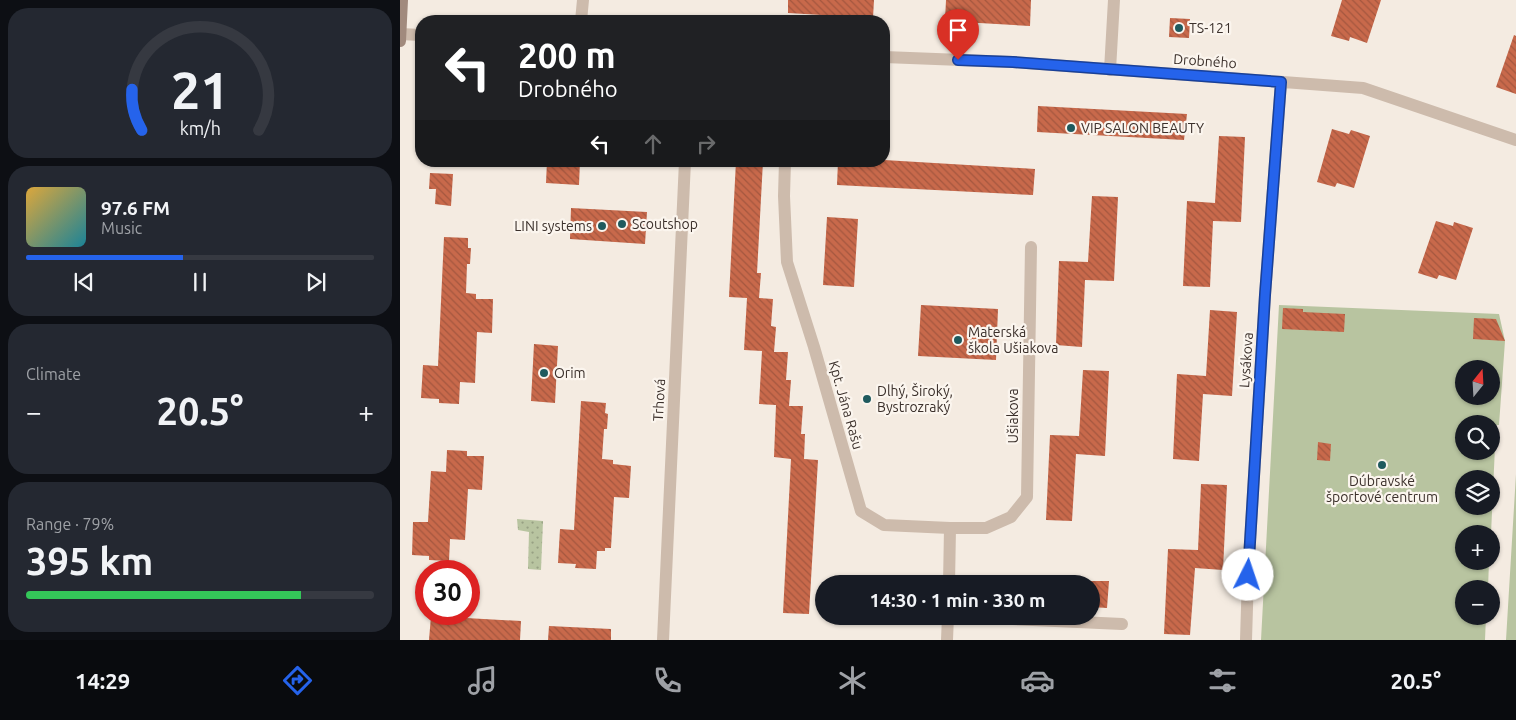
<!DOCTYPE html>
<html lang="en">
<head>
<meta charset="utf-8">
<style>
  :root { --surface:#171b24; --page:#242831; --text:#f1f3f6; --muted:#9ea1a6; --line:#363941; --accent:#2563eb }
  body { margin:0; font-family:Ubuntu,sans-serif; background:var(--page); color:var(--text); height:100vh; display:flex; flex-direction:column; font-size:19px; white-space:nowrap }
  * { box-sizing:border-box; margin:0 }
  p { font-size:16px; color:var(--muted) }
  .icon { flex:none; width:28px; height:28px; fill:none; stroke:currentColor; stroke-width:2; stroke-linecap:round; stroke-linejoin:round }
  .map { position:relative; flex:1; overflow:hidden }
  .side { display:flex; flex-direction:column; gap:8px; padding:8px; background:#0d0f14; width:400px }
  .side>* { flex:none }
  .top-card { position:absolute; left:15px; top:15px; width:475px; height:152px; border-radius:20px; box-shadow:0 1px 4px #0004; background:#202124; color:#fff; overflow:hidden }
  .needle { width:32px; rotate:18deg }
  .tools { position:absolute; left:1055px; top:360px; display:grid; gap:10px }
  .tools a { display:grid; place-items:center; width:45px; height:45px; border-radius:50%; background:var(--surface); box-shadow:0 1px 4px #0004; font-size:25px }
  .speed { position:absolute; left:15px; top:560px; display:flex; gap:10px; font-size:25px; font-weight:700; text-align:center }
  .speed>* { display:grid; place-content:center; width:65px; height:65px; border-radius:50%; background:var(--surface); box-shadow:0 1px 4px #0004; line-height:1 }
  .speed .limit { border:8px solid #d22; background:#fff; color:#111 }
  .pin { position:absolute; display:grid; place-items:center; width:42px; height:42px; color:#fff; margin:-51px -21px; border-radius:50% 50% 50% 0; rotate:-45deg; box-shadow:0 0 5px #0007 }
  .pin .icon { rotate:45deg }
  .me { position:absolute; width:55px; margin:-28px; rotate:4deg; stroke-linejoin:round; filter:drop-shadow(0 0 4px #0008) }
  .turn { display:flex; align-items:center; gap:18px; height:105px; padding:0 20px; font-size:22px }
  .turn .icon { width:65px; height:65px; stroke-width:2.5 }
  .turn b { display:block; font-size:35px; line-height:42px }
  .lanes { display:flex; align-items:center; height:48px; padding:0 20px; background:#0003; justify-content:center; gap:25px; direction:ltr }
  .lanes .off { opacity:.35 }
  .big { font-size:38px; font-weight:700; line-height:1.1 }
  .side .tile { flex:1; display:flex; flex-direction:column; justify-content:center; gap:8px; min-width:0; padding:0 18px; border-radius:20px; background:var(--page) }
  .side .dial { align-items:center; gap:0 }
  .dial svg { height:130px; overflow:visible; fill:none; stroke:var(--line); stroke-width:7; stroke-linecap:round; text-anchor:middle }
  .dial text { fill:var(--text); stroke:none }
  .song { display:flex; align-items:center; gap:15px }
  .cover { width:60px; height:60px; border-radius:8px; background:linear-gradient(135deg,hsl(40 70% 55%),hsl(190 70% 35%)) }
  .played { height:5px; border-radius:2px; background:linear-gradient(90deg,var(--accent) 45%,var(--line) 45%) }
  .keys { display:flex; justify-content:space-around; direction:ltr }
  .heat { display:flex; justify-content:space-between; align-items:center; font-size:28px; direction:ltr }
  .charge { height:8px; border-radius:4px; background:linear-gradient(90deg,#34c759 79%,var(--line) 0) }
  .trip { position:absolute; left:415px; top:575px; width:285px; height:50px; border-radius:25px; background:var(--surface); box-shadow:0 1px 4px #0004; font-weight:700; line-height:50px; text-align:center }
  .tab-bar { display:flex; height:80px; justify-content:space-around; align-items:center; background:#090b0e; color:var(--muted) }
  .tab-bar .icon { width:35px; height:35px }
  .tab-bar .current { color:var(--accent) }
  .tab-bar b { font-size:22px; color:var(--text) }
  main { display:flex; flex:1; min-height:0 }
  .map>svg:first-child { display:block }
  .green { fill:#b8c4a0; fill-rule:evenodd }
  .park { fill:url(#park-dots) }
  .building { fill:url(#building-back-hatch) }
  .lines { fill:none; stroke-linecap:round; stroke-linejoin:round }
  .minor { stroke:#cdbbac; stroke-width:12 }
  .secondary { stroke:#a18a7d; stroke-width:12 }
  .route-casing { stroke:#184099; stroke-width:12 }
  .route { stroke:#2563eb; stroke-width:9 }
  .poi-dot { fill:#1f5a5e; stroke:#fbf5ee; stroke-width:2 }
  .labels { text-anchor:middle; stroke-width:4.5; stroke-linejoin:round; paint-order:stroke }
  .poi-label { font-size:14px; fill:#3b302b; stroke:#fbf5ee; text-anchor:start }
  .street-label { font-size:14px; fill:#3b302b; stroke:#fbf5ee }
</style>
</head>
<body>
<main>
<section class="side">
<div class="tile dial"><svg viewBox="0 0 100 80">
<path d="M14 69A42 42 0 1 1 86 69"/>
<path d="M14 69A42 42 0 0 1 8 44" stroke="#2563eb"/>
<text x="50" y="56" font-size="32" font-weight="700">21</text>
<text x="50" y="72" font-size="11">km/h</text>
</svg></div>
<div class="tile">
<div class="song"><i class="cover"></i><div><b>97.6 FM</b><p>Music</p></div></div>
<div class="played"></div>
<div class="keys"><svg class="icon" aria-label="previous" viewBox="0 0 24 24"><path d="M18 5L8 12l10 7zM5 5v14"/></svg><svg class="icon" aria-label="pause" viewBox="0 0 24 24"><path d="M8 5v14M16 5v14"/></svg><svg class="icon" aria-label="next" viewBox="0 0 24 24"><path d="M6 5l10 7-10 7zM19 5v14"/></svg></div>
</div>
<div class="tile"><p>Climate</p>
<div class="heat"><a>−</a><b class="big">20.5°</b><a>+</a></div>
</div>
<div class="tile"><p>Range · 79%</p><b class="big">395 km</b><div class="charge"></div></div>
</section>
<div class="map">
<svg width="1116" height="640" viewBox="0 0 1116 640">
  <defs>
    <pattern id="park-dots" width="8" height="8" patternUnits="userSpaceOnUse" patternTransform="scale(1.25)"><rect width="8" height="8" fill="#b8c4a0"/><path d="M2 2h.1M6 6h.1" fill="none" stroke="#97a083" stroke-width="1.8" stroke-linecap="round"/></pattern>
    <pattern id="building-back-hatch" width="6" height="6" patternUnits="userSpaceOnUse" patternTransform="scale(1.25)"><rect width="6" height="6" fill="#c8694b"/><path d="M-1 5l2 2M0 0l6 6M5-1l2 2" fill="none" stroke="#a4573f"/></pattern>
  </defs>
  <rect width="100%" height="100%" fill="#f4ebe1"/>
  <!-- green -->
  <path class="green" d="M879,305l220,9 6,27 -6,84h-3l-5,109h-27v27h25l-1,28h-24v27h22l-1,24h-224zM1064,369h27v27h-27zM1064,424h27v27h-27zM1064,479h27v27h-27z
    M1116,474v166h-10z"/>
  <!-- park -->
  <path class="park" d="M117,519l26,2 -2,49 -13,-1 1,-37 -11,-2z"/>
  <!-- building -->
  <path class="building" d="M388,0h86l-1,18 -85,-5z
    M546,0h85l-1,26 -85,-5z
    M942,0h39l-14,43 -17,-6 -1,4 -18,-5z
    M770,18l20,1 -1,19 -20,-1z
    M1114,35l2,1v58l-20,-7z
    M638,106l149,8 -3,26 -147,-8z
    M932,129l17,5 2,-4 19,6 -16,52 -17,-5 -2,4 -18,-5z
    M819,136l26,1 -4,85 -28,-1 -3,66 -27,-1 4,-85 28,2z
    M484,160l151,9 -2,26 -196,-10 1,-24z
    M147,161h33l-1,24 -33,-2z
    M336,161h27l-6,112h4l-2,25 14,1 -2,27 5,1 -2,25h14l-2,28h5l-2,26h14l-2,28h4l-1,25 14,1 -9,154 -26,-1 8,-154 -17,-2 2,-52 -17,-1 3,-53 -18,-1 3,-52 -18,-1z
    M30,173l23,1 -2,32 -16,-2 1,-15h-7z
    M692,196l26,1 -4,84 -29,-1 -3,67 -26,-2 3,-84 29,1z
    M171,208l76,4 -2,32 -75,-5z
    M427,217l31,2 -4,68 -31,-2z
    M1036,221l17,5 1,-4 19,6 -17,52 -17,-5 -2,4 -19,-6z
    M44,237l24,1v10h3l-1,16h-3l-1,29 10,1v5h17l-1,34 -15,-1 -2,51 -15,-1 -1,22 -20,-1v-4l-18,-1 2,-33 15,1z
    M521,305l77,4 -2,51 -78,-4z
    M883,308l20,1v3l42,2 -1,18 -62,-3z
    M810,310l27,2 -5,84 -29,-2 -4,67 -26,-2 4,-85 29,2z
    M1074,318l22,1 9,22 -32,-2z
    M134,344l24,2 -3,57 -24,-2z
    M683,370l26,1 -4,85 -29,-2 -4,67 -26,-1 4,-85 29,1z
    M181,401l25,2 -1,10 3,1 -1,15h-3l-2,30 11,1v4l18,2 -2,32 -15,-1 -3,51h-6v3h-8l-1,18 -21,-1 1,-4 -18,-1 2,-34 14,1z
    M918,442l13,2 -1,17 -13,-1z
    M47,450l20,1v5h17l-2,34 -14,-1 -3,51 -15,-1 -1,22 -20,-1v-4l-17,-1 1,-33h15l3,-51 15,1z
    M801,484l26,1 -4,85 -28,-2 -5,67 -26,-1 4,-85 30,1z
    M691,581h18l-2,27 -16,-1z
    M31,616l90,5 -1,19h-91z
    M149,626l62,3v11h-63z"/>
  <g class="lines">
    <!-- minor -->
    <path class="minor" d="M181,21l2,-21
      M0,34l21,1
      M484,57l129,5 350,26 153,52
      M710,70l4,-70
      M385,161l-1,35 3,66 27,85 47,164 23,14 66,3 -1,56
      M550,528h36l25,-11 16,-20 4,-250
      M548,616l174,8
      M263,640l22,-479
      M547,640l1,-24
      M846,640l2,-65 17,-280 16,-213"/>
    <!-- secondary -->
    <path class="secondary" d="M0,41l2,-41"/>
  </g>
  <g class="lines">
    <!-- route casing -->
    <g class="route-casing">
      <path id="route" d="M558,60l55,2 268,20 -16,213 -17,280"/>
    </g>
    <!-- route -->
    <use href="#route" class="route"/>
  </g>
  <!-- markers -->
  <g class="poi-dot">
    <circle cx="779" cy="28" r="5"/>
    <circle cx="671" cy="128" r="5"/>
    <circle cx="222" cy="224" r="5"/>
    <circle cx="202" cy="226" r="5"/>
    <circle cx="558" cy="340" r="5"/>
    <circle cx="144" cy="373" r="5"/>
    <circle cx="467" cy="399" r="5"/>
    <circle cx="982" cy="465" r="5"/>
  </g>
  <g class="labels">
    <!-- poi labels -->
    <g class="poi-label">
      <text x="789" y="33">TS-121</text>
      <text x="681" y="133">VIP SALON BEAUTY</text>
      <text x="232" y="229">Scoutshop</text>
      <text x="192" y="231" text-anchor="end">LINI systems</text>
      <text x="568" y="337">Materská<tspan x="568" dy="16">škola Ušiakova</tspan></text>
      <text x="154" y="378">Orim</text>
      <text x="477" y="396">Dlhý, Široký,<tspan x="477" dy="16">Bystrozraký</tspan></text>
      <text x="982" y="486" text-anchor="middle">Dúbravské<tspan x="982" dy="16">športové centrum</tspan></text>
    </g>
    <!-- street labels -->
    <g class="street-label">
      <text transform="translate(805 61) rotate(4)" y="5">Drobného</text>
      <text transform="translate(846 360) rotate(-86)" y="5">Lysákova</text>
      <text transform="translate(259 400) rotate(-87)" y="5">Trhová</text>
      <text transform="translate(446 405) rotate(74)" y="5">Kpt. Jána Rašu</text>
      <text transform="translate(613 416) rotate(-90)" y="5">Ušiakova</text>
    </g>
  </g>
</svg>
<div class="tools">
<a><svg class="needle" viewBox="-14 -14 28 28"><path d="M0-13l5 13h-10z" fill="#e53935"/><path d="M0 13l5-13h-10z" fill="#9ea1a6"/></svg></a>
<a><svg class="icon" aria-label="search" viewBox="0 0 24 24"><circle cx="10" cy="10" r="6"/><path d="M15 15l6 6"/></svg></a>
<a><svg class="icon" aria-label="layers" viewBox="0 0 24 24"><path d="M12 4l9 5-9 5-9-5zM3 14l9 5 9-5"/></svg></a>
<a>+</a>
<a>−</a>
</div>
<div class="speed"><div class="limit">30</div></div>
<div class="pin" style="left:558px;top:60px;background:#d93025"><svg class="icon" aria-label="arrive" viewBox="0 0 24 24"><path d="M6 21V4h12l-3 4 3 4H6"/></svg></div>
<svg class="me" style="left:848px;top:575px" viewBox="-20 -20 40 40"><circle r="19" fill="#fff"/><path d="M0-13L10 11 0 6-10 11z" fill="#2563eb"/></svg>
<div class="trip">14:30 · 1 min · 330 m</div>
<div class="top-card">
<div class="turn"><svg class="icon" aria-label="left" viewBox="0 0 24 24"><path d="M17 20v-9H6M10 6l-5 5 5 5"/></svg><div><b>200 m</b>Drobného</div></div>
<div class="lanes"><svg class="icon" aria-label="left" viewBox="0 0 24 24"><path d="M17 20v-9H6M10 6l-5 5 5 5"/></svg><svg class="icon off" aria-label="ahead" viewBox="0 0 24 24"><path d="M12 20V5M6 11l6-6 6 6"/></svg><svg class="icon off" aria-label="right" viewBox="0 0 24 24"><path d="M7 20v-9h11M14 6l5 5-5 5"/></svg></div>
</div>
</div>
</main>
<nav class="tab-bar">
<b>14:29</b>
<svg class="icon current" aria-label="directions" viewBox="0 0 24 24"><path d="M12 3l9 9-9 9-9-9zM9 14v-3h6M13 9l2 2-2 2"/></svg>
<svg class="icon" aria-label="music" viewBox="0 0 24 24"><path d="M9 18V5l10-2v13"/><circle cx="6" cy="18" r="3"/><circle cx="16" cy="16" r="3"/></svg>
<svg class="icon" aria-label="phone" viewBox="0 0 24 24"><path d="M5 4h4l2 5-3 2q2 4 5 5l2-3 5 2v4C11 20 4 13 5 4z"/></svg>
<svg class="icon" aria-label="climate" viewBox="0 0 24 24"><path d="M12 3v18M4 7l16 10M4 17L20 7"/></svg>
<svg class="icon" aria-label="car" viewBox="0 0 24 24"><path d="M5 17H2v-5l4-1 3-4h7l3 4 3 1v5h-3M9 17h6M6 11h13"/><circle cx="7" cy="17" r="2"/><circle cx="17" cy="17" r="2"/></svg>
<svg class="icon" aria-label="filters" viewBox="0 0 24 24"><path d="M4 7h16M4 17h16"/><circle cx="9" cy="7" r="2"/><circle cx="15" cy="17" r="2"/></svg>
<b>20.5°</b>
</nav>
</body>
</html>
